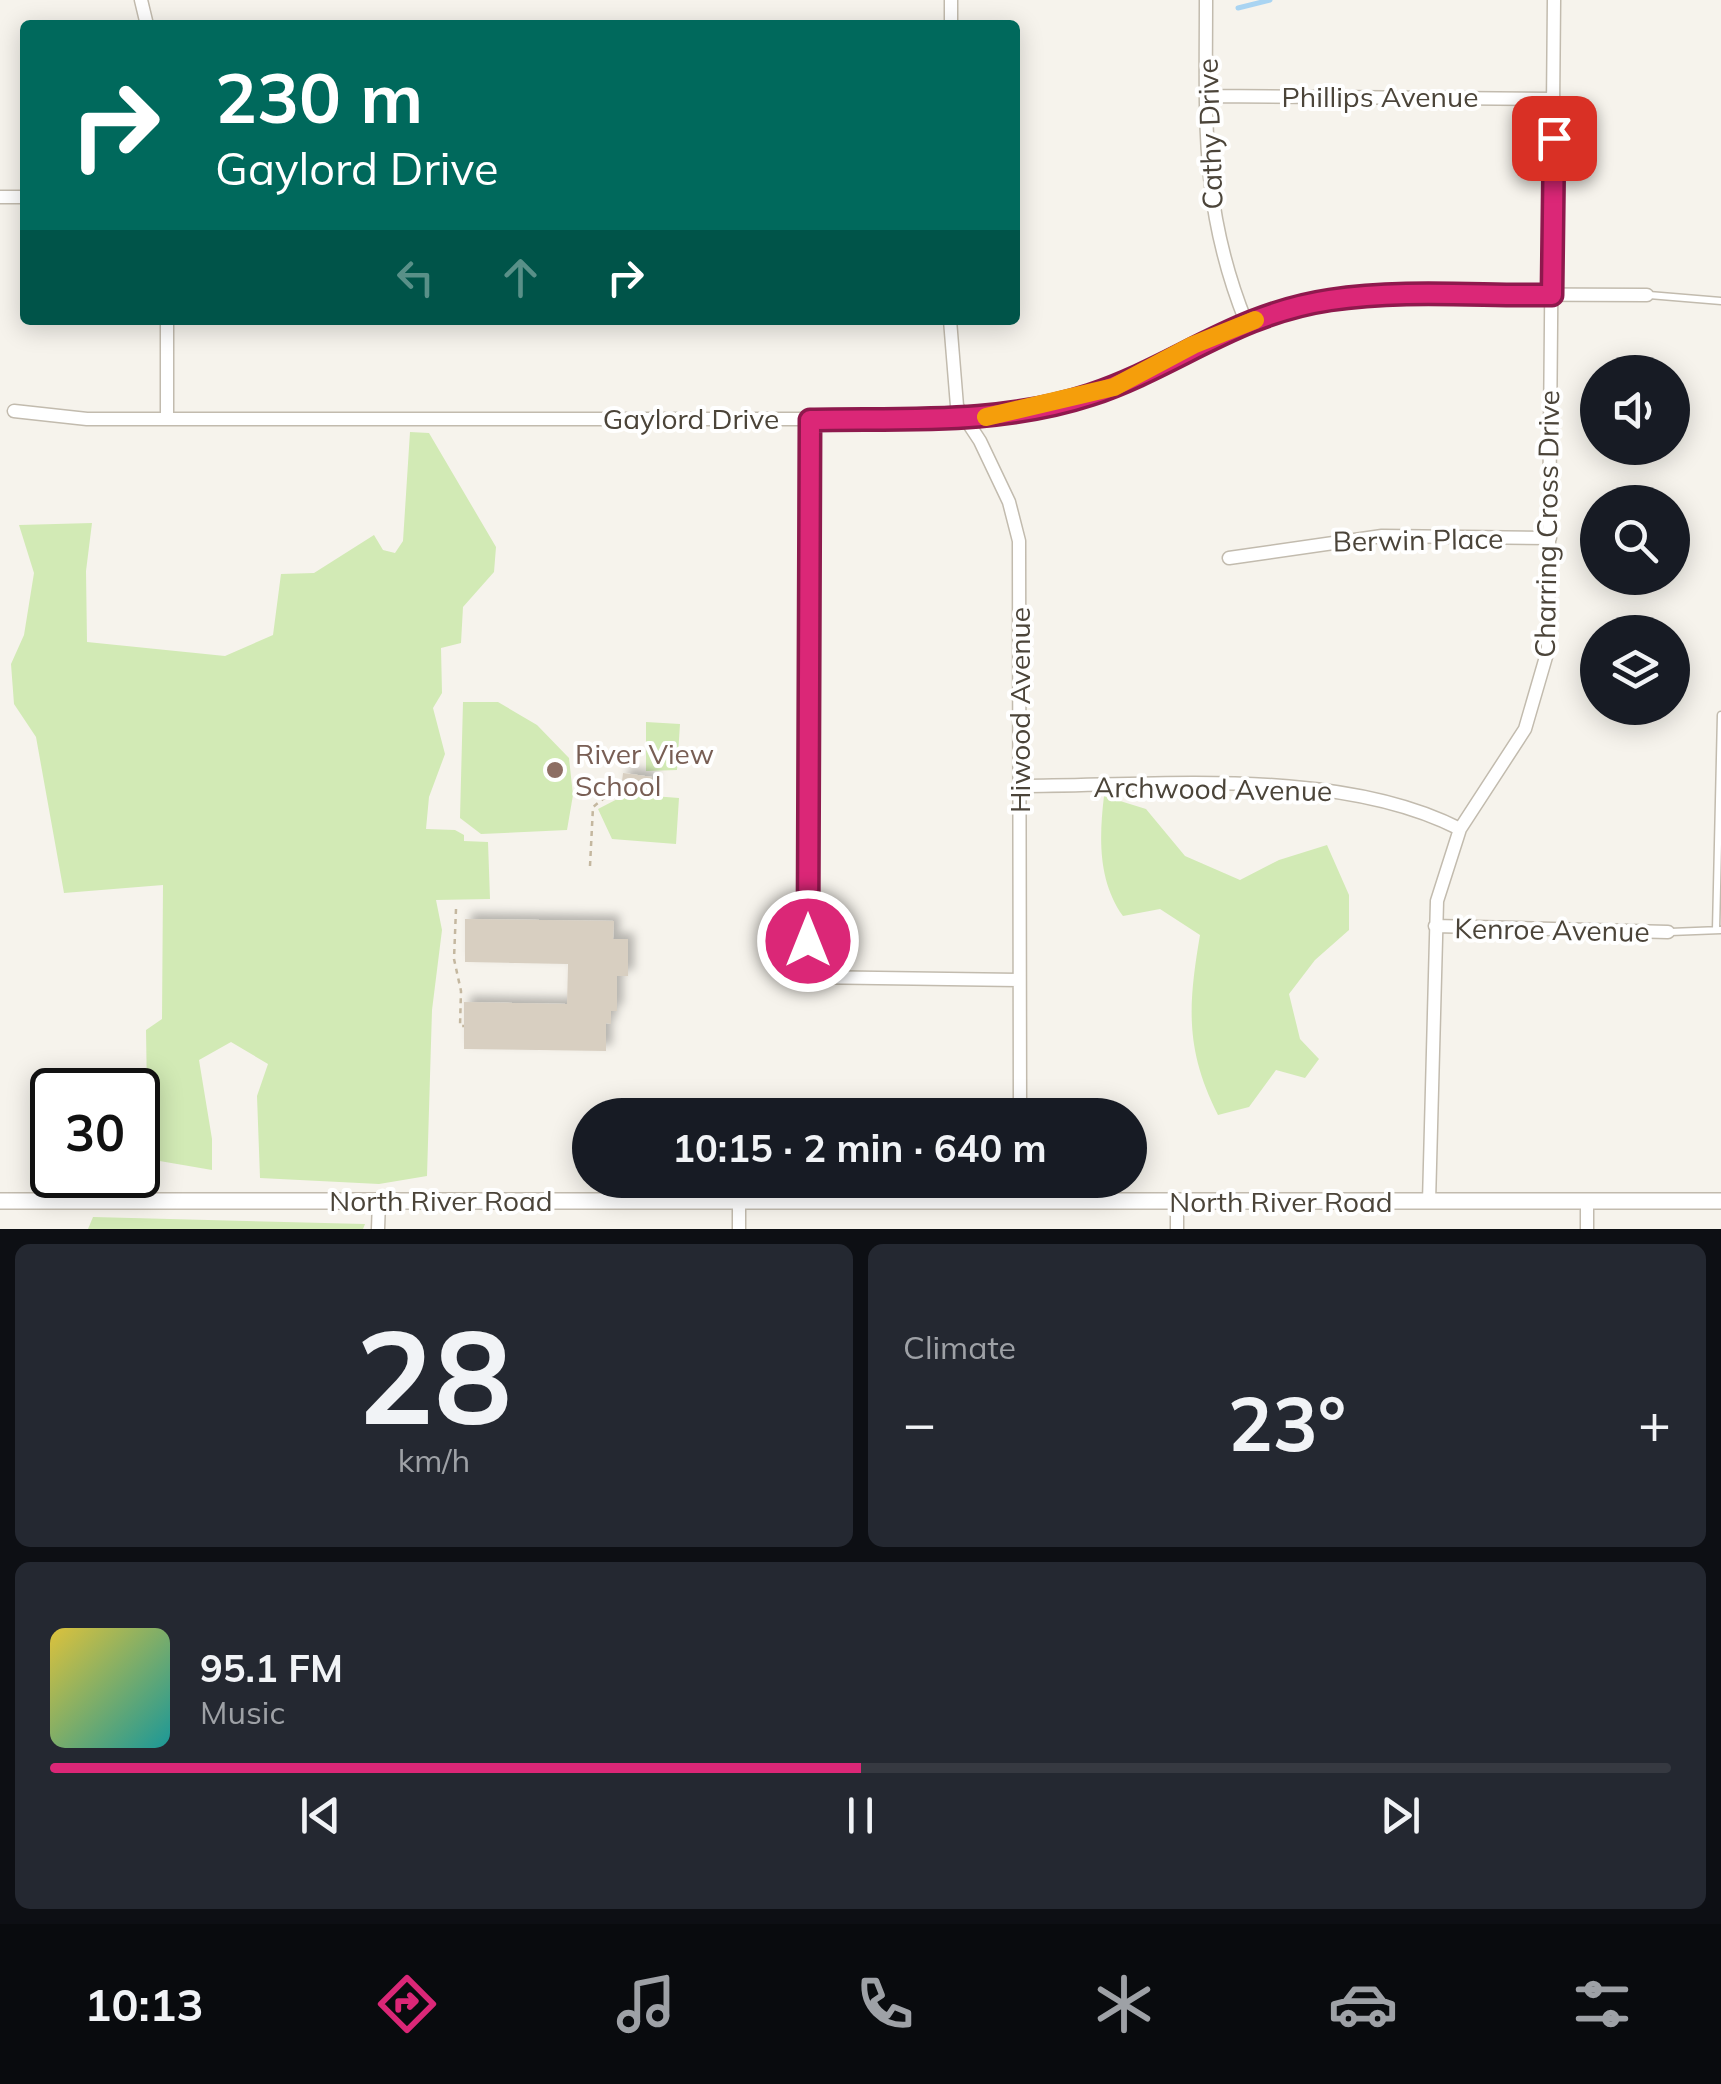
<!DOCTYPE html>
<html lang="en">
<head>
<meta charset="utf-8">
<style>
  :root { --surface:#171b24; --page:#242831; --text:#f1f3f6; --muted:#9ea1a6; --line:#363941; --accent:#db2777 }
  body { margin:0; font-family:Mulish,sans-serif; background:var(--page); color:var(--text); height:100vh; display:flex; flex-direction:column; font-size:38px; white-space:nowrap }
  * { box-sizing:border-box; margin:0 }
  p { font-size:32px; color:var(--muted) }
  .icon { flex:none; width:55px; height:55px; fill:none; stroke:currentColor; stroke-width:2; stroke-linecap:round; stroke-linejoin:round }
  .map { position:relative; height:1229px; overflow:hidden }
  .sheet { display:flex; flex-direction:column; gap:15px; padding:15px; background:#0d0f14; flex:1 }
  .sheet>* { flex:none }
  .guide { position:absolute; left:20px; top:20px; width:1000px; height:305px; border-radius:10px; box-shadow:0 5px 25px #0003; background:#00695c; color:#fff; overflow:hidden }
  .controls { position:absolute; left:1580px; top:355px; display:grid; gap:20px }
  .controls a { display:grid; place-items:center; width:110px; height:110px; border-radius:50%; background:var(--surface); box-shadow:0 5px 25px #0003; font-size:50px }
  .speed { position:absolute; left:30px; top:1068px; display:flex; gap:20px; font-size:50px; font-weight:700; text-align:center }
  .speed>* { display:grid; place-content:center; width:130px; height:130px; border-radius:50%; background:var(--surface); box-shadow:0 5px 25px #0003; line-height:1 }
  .speed .limit { border:5px solid #111; border-radius:15px; background:#fff; color:#111 }
  .pin { position:absolute; display:grid; place-items:center; width:85px; height:85px; color:#fff; margin:-42px; border-radius:20px; box-shadow:0 5px 15px #0006 }
  .me { position:absolute; width:110px; margin:-55px; rotate:0deg; stroke-linejoin:round; filter:drop-shadow(0 0 8px #0008) }
  .turn { display:flex; align-items:center; gap:35px; height:210px; padding:0 30px; font-size:45px }
  .turn .icon { width:130px; height:130px; stroke-width:2.5 }
  .turn b { display:block; font-size:70px; line-height:85px }
  .lanes { display:flex; align-items:center; height:95px; padding:0 30px; background:#0003; justify-content:center; gap:50px; direction:ltr }
  .lanes .off { opacity:.35 }
  .big { font-size:75px; font-weight:700; line-height:1.1 }
  .sheet .tile { flex:1; display:flex; flex-direction:column; justify-content:center; gap:15px; min-width:0; padding:0 35px; border-radius:15px; background:var(--page) }
  .sheet .dial { align-items:center; gap:0 }
  .dial b { font-size:130px; line-height:1 }
  .song { display:flex; align-items:center; gap:30px }
  .cover { width:120px; height:120px; border-radius:15px; background:linear-gradient(135deg,hsl(50 70% 55%),hsl(180 70% 35%)) }
  .played { height:10px; border-radius:5px; background:linear-gradient(90deg,var(--accent) 50%,var(--line) 50%) }
  .keys { display:flex; justify-content:space-around; direction:ltr }
  .heat { display:flex; justify-content:space-between; align-items:center; font-size:55px; direction:ltr }
  .sheet .tiles { flex:1; display:grid; gap:15px; grid-template-columns:1fr 1fr }
  .tile:last-child { grid-column:span 2 }
  .trip { position:absolute; left:572px; top:1098px; width:575px; height:100px; border-radius:50px; background:var(--surface); box-shadow:0 5px 25px #0003; font-weight:700; line-height:100px; text-align:center }
  .menu { display:flex; height:160px; justify-content:space-around; align-items:center; background:#090b0e; color:var(--muted) }
  .menu .icon { width:70px; height:70px }
  .menu .selected { color:var(--accent) }
  .menu b { font-size:45px; color:var(--text) }
  .map>svg:first-child { display:block }
  .green { fill:#d2eab5 }
  .lines { fill:none; stroke-linecap:round; stroke-linejoin:round }
  .stream { stroke:#a9d4f2; stroke-width:5 }
  .building { fill:#d8cfc1; filter:url(#shadow) }
  .service-casing { stroke:#c2bbae; stroke-width:9 }
  .minor-casing { stroke:#c2bbae; stroke-width:15 }
  .tertiary-casing { stroke:#c2bbae; stroke-width:18 }
  .path { stroke:#c4b79f; stroke-width:2.5; stroke-dasharray:5 5; stroke-linecap:butt }
  .service { stroke:#fff; stroke-width:6 }
  .minor { stroke:#fff; stroke-width:12 }
  .tertiary { stroke:#fff; stroke-width:15 }
  .route-casing { stroke:#8e194d; stroke-width:25 }
  .route { stroke:#db2777; stroke-width:18 }
  .slow { stroke:#f59e0b; stroke-width:18 }
  .education-dot { fill:#8d6e63; stroke:#fff; stroke-width:4 }
  .labels { text-anchor:middle; stroke-width:8; stroke-linejoin:round; paint-order:stroke }
  .street-label { font-size:28px; fill:#4b4439; stroke:#fff }
  .education-label { font-size:28px; fill:#785e54; stroke:#fff; text-anchor:start }
</style>
</head>
<body>
<div class="map">
<svg width="1721" height="1229" viewBox="0 0 1721 1229">
  <defs>
    <filter id="shadow"><feDropShadow dx="6" dy="-6" stdDeviation="5" flood-color="#0004"/></filter>
  </defs>
  <rect width="100%" height="100%" fill="#f6f3ec"/>
  <!-- green -->
  <path class="green" d="M410,432l19,1 67,114 -2,25 -31,35 -2,36 -20,5 1,45 -9,15 12,46 -16,43 -3,32 29,1 9,5v6l24,1 2,57 -54,1 6,30 -10,80 -5,166 -48,8 -119,-6 -3,-82 11,-32 -37,-22 -32,18 13,79v31l-64,-11 -2,-129 16,-11 1,-134 -99,8 -28,-156 -22,-33 -3,-40 13,-29 10,-62 -15,-48 73,-2 -6,48 1,71 138,14 48,-21 8,-61 33,-1 60,-38 9,15 12,3 8,-12z
    M463,702h35l39,23 32,33 4,37 -6,35 -86,4 -21,-16z
    M646,722l34,2 -3,46 -31,1z
    M627,794l52,4 -3,46 -64,-5 -14,-30z
    M1104,796l42,13 39,47 55,24 39,-20 48,-15 22,50v35l-34,30 -26,34 11,45 19,20 -14,19 -29,-8 -27,37 -31,8c-33,-66 -30,-109 -18,-180l-40,-26 -37,7c-25,-35 -24,-78 -19,-120z
    M93,1217l272,7 -2,5h-275z"/>
  <g class="lines">
    <!-- stream -->
    <path class="stream" d="M1238,8l32,-8"/>
  </g>
  <!-- building -->
  <path class="building" d="M623,773l29,4 -2,16 -29,-4z
    M465,919l149,2 -1,18h15v37h-11v35h-6v13l-5,-1v28l-142,-2v-47l103,2 1,-40 -103,-2z"/>
  <g class="lines">
    <!-- service casing -->
    <g class="service-casing">
      <path id="service" d="M1649,295l72,6
        M1716,930l5,-215
        M1670,932l51,-2"/>
    </g>
    <!-- minor casing -->
    <g class="minor-casing">
      <path id="minor" d="M141,0l6,25
        M951,0v25
        M1206,0c0,121 -6,208 40,322
        M1206,96l348,3
        M0,197h25
        M950,320l7,86 23,35 29,61 10,39 1,574
        M14,411l73,8h879l119,-22 139,-66 106,-31 62,-6 255,1
        M167,417v-97
        M809,420l-1,557 211,3
        M1229,558l153,-22 168,2
        M1020,786c136,0 318,-20 440,43
        M1435,926l233,6
        M1020,1180v22
        M739,1201v28
        M1429,1202l8,-301 23,-72 65,-100 23,-79 6,-650
        M378,1229l1,-28
        M1177,1229v-27
        M1587,1229v-27"/>
    </g>
    <!-- tertiary casing -->
    <g class="tertiary-casing">
      <path id="tertiary" d="M0,1201h1721"/>
    </g>
    <!-- path -->
    <path class="path" d="M590,866l3,-59 29,-23
      M456,909l-2,50 7,32 -1,35h4"/>
    <!-- service -->
    <use href="#service" class="service"/>
    <!-- minor -->
    <use href="#minor" class="minor"/>
    <!-- tertiary -->
    <use href="#tertiary" class="tertiary"/>
  </g>
  <g class="lines">
    <!-- route casing -->
    <g class="route-casing">
      <path id="route" d="M808,941l2,-521c93,-2 189,5 280,-25 85,-28 145,-81 240,-95 73,-11 148,-4 222,-5l2,-157"/>
    </g>
    <!-- route -->
    <use href="#route" class="route"/>
    <!-- slow -->
    <path class="slow" d="M986,417l128,-30 79,-42 62,-25"/>
  </g>
  <!-- markers -->
  <circle class="education-dot" cx="555" cy="770" r="10"/>
  <g class="labels">
    <!-- street labels -->
    <g class="street-label">
      <text x="1380" y="107">Phillips Avenue</text>
      <text transform="translate(1210 134) rotate(-92)" y="10">Cathy Drive</text>
      <text x="691" y="429">Gaylord Drive</text>
      <text transform="translate(1547 524) rotate(-89)" y="10">Charring Cross Drive</text>
      <text transform="translate(1418 540) rotate(-1)" y="10">Berwin Place</text>
      <text transform="translate(1020 710) rotate(-90)" y="10">Hiwood Avenue</text>
      <text transform="translate(1213 789) rotate(1)" y="10">Archwood Avenue</text>
      <text transform="translate(1552 930) rotate(1)" y="10">Kenroe Avenue</text>
      <text x="441" y="1211">North River Road</text>
      <text x="1281" y="1212">North River Road</text>
    </g>
    <!-- education labels -->
    <g class="education-label">
      <text x="575" y="764">River View<tspan x="575" dy="32">School</tspan></text>
    </g>
  </g>
</svg>
<div class="controls">
<a><svg class="icon" aria-label="sound" viewBox="0 0 24 24"><path d="M4 9h4l5-4v14l-5-4H4zM17 9q2 3 0 6"/></svg></a>
<a><svg class="icon" aria-label="search" viewBox="0 0 24 24"><circle cx="10" cy="10" r="6"/><path d="M15 15l6 6"/></svg></a>
<a><svg class="icon" aria-label="layers" viewBox="0 0 24 24"><path d="M12 4l9 5-9 5-9-5zM3 14l9 5 9-5"/></svg></a>
</div>
<div class="speed"><div class="limit">30</div></div>
<div class="pin" style="left:1554px;top:138px;background:#d93025"><svg class="icon" aria-label="arrive" viewBox="0 0 24 24"><path d="M6 21V4h12l-3 4 3 4H6"/></svg></div>
<svg class="me" style="left:808px;top:941px" viewBox="-20 -20 40 40"><circle r="17" fill="#db2777" stroke="#fff" stroke-width="3"/><path d="M0-11L8 9 0 5-8 9z" fill="#fff"/></svg>
<div class="trip">10:15 · 2 min · 640 m</div>
<div class="guide">
<div class="turn"><svg class="icon" aria-label="right" viewBox="0 0 24 24"><path d="M7 20v-9h11M14 6l5 5-5 5"/></svg><div><b>230 m</b>Gaylord Drive</div></div>
<div class="lanes"><svg class="icon off" aria-label="left" viewBox="0 0 24 24"><path d="M17 20v-9H6M10 6l-5 5 5 5"/></svg><svg class="icon off" aria-label="ahead" viewBox="0 0 24 24"><path d="M12 20V5M6 11l6-6 6 6"/></svg><svg class="icon" aria-label="right" viewBox="0 0 24 24"><path d="M7 20v-9h11M14 6l5 5-5 5"/></svg></div>
</div>
</div>
<section class="sheet">
<div class="tiles">
<div class="tile dial"><b>28</b><p>km/h</p></div>
<div class="tile"><p>Climate</p>
<div class="heat"><a>−</a><b class="big">23°</b><a>+</a></div>
</div>
<div class="tile">
<div class="song"><i class="cover"></i><div><b>95.1 FM</b><p>Music</p></div></div>
<div class="played"></div>
<div class="keys"><svg class="icon" aria-label="previous" viewBox="0 0 24 24"><path d="M18 5L8 12l10 7zM5 5v14"/></svg><svg class="icon" aria-label="pause" viewBox="0 0 24 24"><path d="M8 5v14M16 5v14"/></svg><svg class="icon" aria-label="next" viewBox="0 0 24 24"><path d="M6 5l10 7-10 7zM19 5v14"/></svg></div>
</div>
</div>
</section>
<nav class="menu">
<b>10:13</b>
<svg class="icon selected" aria-label="directions" viewBox="0 0 24 24"><path d="M12 3l9 9-9 9-9-9zM9 14v-3h6M13 9l2 2-2 2"/></svg>
<svg class="icon" aria-label="music" viewBox="0 0 24 24"><path d="M9 18V5l10-2v13"/><circle cx="6" cy="18" r="3"/><circle cx="16" cy="16" r="3"/></svg>
<svg class="icon" aria-label="phone" viewBox="0 0 24 24"><path d="M5 4h4l2 5-3 2q2 4 5 5l2-3 5 2v4C11 20 4 13 5 4z"/></svg>
<svg class="icon" aria-label="climate" viewBox="0 0 24 24"><path d="M12 3v18M4 7l16 10M4 17L20 7"/></svg>
<svg class="icon" aria-label="car" viewBox="0 0 24 24"><path d="M5 17H2v-5l4-1 3-4h7l3 4 3 1v5h-3M9 17h6M6 11h13"/><circle cx="7" cy="17" r="2"/><circle cx="17" cy="17" r="2"/></svg>
<svg class="icon" aria-label="filters" viewBox="0 0 24 24"><path d="M4 7h16M4 17h16"/><circle cx="9" cy="7" r="2"/><circle cx="15" cy="17" r="2"/></svg>
</nav>
</body>
</html>
